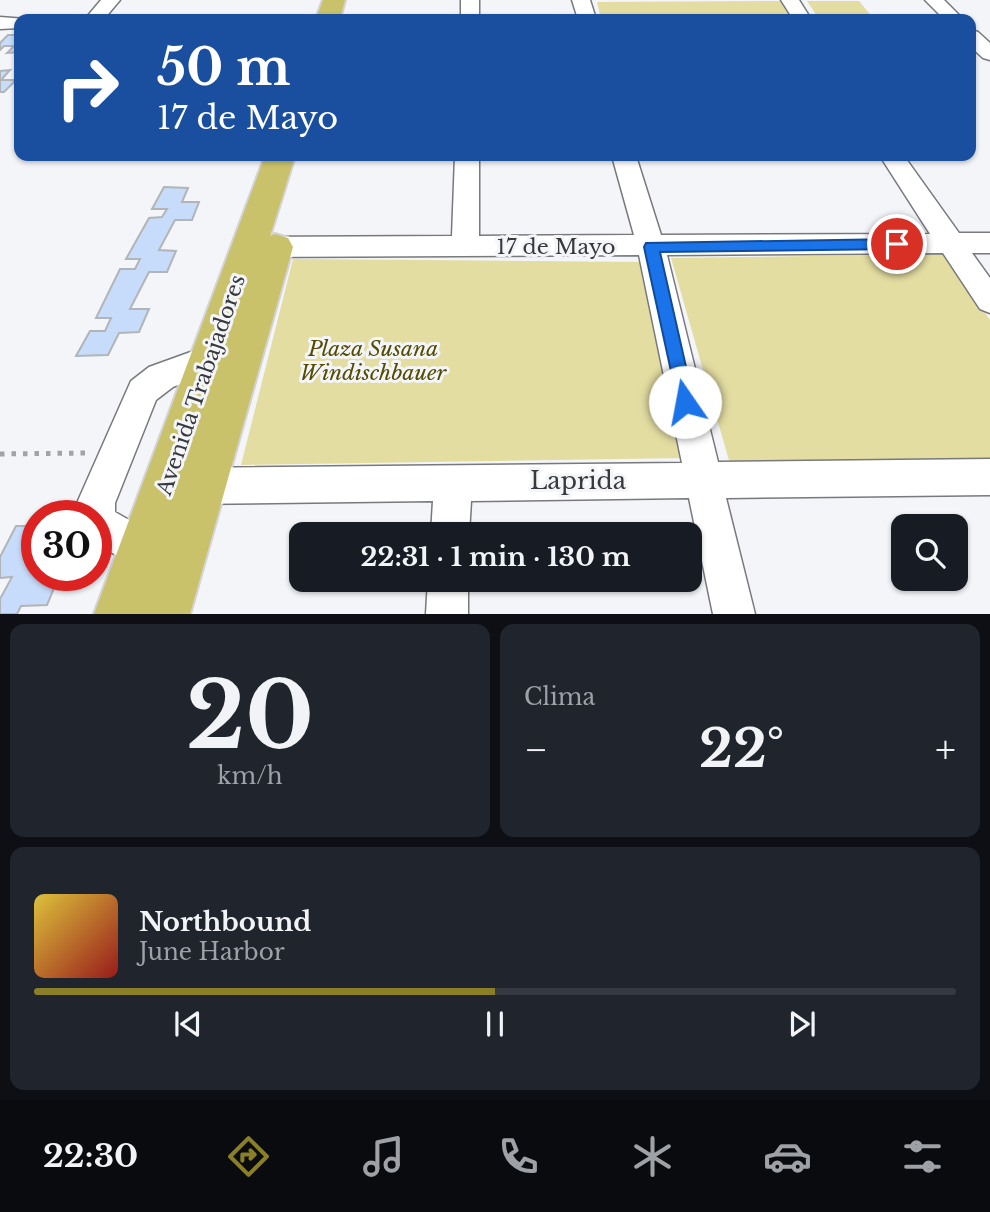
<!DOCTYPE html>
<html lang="es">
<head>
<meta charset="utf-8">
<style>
  :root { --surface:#171b24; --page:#20242c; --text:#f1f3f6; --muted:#9ea1a6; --line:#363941; --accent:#8a7f26 }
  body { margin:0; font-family:"Libre Baskerville",serif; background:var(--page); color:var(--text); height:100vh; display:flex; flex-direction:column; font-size:26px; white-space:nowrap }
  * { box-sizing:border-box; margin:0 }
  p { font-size:23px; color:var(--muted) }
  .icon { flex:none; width:38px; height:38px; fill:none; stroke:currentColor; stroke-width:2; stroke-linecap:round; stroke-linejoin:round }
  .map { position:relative; height:614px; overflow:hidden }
  .panel { display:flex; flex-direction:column; gap:10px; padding:10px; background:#0d0f14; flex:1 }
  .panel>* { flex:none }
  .top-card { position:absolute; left:14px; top:14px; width:962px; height:147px; border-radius:14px; box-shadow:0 2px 5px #0004; background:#1a4fa0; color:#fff; overflow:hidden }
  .tools { position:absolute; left:891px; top:514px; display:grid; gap:14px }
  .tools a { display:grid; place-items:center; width:77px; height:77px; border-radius:14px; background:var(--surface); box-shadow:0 2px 5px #0004; font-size:35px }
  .speed { position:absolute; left:21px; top:500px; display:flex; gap:14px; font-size:35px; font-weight:700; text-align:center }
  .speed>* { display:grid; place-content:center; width:91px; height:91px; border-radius:50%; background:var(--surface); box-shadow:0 2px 5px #0004; line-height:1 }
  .speed .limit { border:10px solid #d22; background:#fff; color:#111 }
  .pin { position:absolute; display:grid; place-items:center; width:60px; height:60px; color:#fff; margin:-30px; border:4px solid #fff; border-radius:50%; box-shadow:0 2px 7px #0007 }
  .me { position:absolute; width:77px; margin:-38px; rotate:348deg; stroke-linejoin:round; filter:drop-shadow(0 0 5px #0008) }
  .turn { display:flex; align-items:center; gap:24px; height:147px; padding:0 28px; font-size:32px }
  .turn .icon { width:91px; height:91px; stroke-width:2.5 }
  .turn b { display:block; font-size:49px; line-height:60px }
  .big { font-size:52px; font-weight:700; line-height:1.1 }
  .panel .widget { flex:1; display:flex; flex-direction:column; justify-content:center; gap:10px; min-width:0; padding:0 24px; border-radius:14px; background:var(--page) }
  .panel .dial { align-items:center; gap:0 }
  .dial b { font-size:91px; line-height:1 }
  .song { display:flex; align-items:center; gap:21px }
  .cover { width:84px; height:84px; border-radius:10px; background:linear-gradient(135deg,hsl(50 70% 55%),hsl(0 70% 35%)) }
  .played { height:7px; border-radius:4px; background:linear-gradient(90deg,var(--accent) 50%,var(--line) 50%) }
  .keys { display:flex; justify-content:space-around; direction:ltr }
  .heat { display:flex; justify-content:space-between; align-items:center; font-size:38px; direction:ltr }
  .panel .tiles { flex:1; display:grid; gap:10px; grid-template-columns:1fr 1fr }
  .widget:last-child { grid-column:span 2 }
  .trip { position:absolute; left:289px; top:522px; width:413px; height:70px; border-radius:14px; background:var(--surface); box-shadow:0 2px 5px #0004; font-weight:700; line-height:70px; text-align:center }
  .dock { display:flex; height:112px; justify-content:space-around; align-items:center; background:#090b0e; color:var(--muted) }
  .dock .icon { width:49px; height:49px }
  .dock .on { color:var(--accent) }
  .dock b { font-size:32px; color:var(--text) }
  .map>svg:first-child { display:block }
  .green { fill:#e3dda2 }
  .building { fill:#c7dcfa; stroke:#b2b5b8; stroke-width:2 }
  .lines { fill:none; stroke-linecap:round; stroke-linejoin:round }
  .minor-casing { stroke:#77797c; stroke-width:3 }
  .major-casing { stroke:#d3d3d4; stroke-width:4 }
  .path { stroke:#a1a3a6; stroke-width:5; stroke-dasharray:4.5 7; stroke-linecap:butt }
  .minor { fill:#fff; fill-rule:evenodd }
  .major { fill:#cac16b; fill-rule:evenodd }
  .route { fill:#1a73e8; stroke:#114b97; stroke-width:2 }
  .labels { text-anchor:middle; stroke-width:6; stroke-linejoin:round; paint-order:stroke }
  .street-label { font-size:21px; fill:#38393b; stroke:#f3f5f9 }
  .park-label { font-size:21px; font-style:italic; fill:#544c01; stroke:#f3f5f9 }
  .near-street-label { font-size:24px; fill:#38393b; stroke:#f3f5f9 }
</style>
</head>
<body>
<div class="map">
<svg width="990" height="614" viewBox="0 0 990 614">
  <rect width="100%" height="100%" fill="#f3f5f9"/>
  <!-- green -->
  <path class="green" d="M782,1l11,18h-192l-4,-17z
    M807,1h52l15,18h-55z
    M947,254l43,66v146l-260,-2 -59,-206z
    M293,259l348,3 43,196 -443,7z"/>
  <!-- building -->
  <path class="building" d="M8,35h11v17l-12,1 7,-7h-10l-4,4v-7z
    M10,70l-9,10h15l-12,12h-4v-21z
    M164,187l24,1 -6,14h17l-7,18h-17l-16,30 17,1 -9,21h-18l-19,37h19l-10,23 -20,1 -11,22 -32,1 14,-25h15l6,-13h-15l24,-49h15l5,-10h-14l23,-41 13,-1 5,-8h-15z
    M16,526h21v50h22l-12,29 -26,1 -4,8h-17v-15l12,-22 -12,1v-21z"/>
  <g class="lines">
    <!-- minor casing -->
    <g class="minor-casing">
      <path id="minor" d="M101,0h19l-16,19h-19z
        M461,0h18v19h-18z
        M572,0h18l6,19h-18z
        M781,0h18l12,19h-18z
        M925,0h19l19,19h-19z
        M0,17l26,2h-7v9l-19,1z
        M971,30l7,2 12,11v17l-7,-2 -12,-11z
        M455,156h24v80l155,-1 -22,-79h24l25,79 269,-1 -50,-78h24l55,77h31v20h-18l18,25v35l-10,-4 -37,-56 -276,2 51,207 272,-3v36l-264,3 29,116h-42l-24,-116 -218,3 -2,33h-38l2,-33 -246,3 -13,-5 -5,-13 5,-13 13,-5 495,-5 -43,-208 -387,2 -10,-3 -4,-7 4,-7 10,-3 200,-1z
        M210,345l11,4 5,9 -5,9 -48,20 -17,13 -41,103v9l42,24 6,14 -6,14 -14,6 -47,-26v-28h-18l-1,-13 54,-122 18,-14z
        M428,579h40v35h-42z"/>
    </g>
    <!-- major casing -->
    <g class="major-casing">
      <path id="major" d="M323,0h22l-5,19h-24z
        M265,156h30l-25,80 5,-2 13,4 5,9 -103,367h-96z"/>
    </g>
    <!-- path -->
    <path class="path" d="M0,454l89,-1"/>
    <!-- minor -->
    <use href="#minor" class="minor"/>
    <!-- major -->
    <use href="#major" class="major"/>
  </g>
  <!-- route -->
  <path class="route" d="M897,239l7,5 -7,5 -237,3 34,150 -3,6 -6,2 -6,-2 -35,-161 2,-4z"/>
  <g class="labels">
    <!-- street labels -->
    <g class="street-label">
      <text x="556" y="254">17 de Mayo</text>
      <text transform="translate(201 385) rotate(-71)" y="7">Avenida Trabajadores</text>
    </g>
    <!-- park labels -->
    <g class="park-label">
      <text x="373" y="356">Plaza Susana<tspan x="373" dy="24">Windischbauer</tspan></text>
    </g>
    <!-- near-street labels -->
    <g class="near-street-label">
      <text x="578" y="489">Laprida</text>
    </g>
  </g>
</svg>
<div class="tools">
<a><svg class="icon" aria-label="search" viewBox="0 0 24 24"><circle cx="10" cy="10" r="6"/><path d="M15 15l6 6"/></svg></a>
</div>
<div class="speed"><div class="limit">30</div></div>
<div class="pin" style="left:897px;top:244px;background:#d93025"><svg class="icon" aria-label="arrive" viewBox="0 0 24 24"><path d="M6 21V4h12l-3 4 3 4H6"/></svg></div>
<svg class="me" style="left:685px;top:402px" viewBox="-20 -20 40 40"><circle r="19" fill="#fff"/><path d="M0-13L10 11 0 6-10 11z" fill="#1a73e8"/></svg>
<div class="trip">22:31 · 1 min · 130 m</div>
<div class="top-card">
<div class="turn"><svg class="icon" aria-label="right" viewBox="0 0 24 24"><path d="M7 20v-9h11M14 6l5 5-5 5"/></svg><div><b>50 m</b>17 de Mayo</div></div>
</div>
</div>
<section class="panel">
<div class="tiles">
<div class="widget dial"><b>20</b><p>km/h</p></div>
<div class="widget"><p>Clima</p>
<div class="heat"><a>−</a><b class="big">22°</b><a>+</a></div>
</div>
<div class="widget">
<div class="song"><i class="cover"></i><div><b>Northbound</b><p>June Harbor</p></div></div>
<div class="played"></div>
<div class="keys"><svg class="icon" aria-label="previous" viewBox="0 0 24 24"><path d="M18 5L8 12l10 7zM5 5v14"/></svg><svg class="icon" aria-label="pause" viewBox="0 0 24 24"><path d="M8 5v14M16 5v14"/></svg><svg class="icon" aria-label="next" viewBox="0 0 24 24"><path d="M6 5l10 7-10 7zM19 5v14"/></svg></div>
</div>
</div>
</section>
<nav class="dock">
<b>22:30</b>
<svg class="icon on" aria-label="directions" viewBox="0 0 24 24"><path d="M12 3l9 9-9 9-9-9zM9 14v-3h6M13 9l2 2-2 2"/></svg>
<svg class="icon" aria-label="music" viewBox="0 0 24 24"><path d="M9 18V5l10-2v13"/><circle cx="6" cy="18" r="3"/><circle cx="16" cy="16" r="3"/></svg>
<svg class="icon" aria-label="phone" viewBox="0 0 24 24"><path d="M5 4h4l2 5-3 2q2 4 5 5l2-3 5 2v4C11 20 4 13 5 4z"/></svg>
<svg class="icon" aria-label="climate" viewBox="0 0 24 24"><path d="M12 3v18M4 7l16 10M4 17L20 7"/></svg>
<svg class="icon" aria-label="car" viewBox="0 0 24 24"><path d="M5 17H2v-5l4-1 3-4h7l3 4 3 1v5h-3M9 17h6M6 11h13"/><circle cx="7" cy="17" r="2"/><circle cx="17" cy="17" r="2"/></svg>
<svg class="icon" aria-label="filters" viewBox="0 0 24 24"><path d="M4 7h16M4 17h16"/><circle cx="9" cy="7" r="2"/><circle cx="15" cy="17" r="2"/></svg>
</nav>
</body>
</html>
